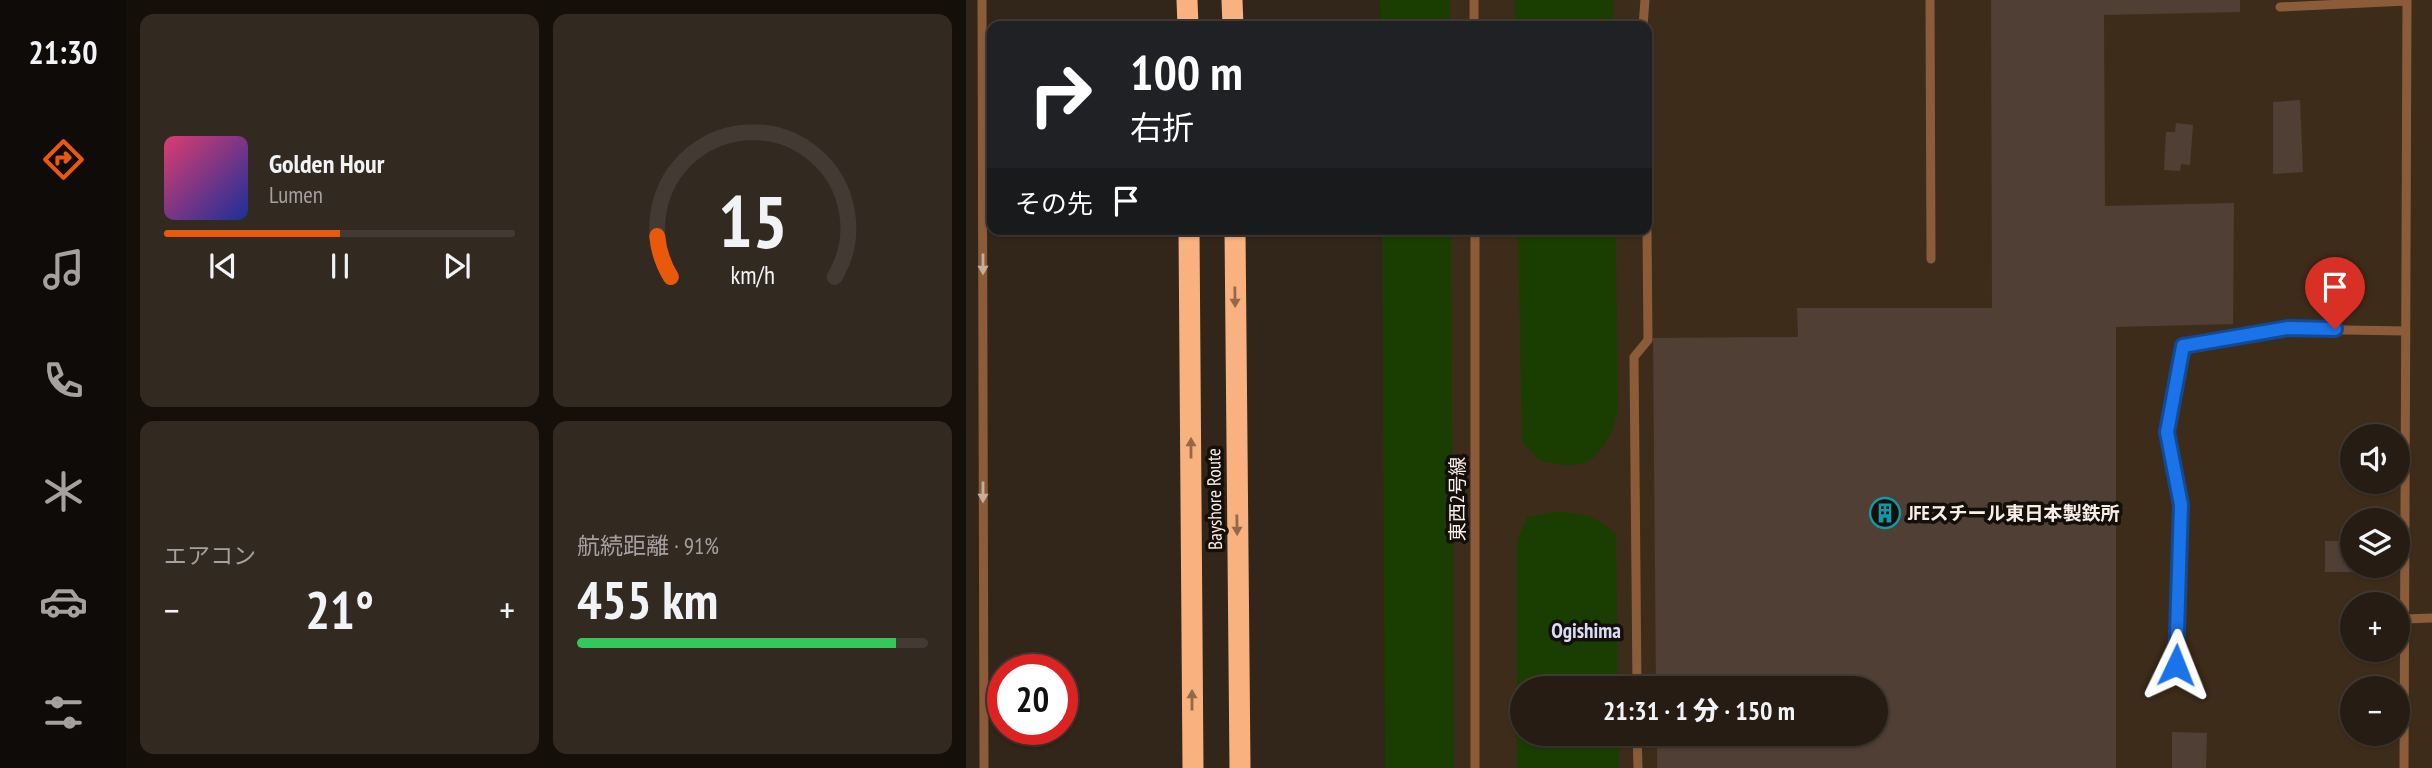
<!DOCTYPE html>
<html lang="ja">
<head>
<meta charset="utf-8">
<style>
  :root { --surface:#261c13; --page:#322921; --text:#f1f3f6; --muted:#a4a1a0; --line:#423a33; --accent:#ea580c }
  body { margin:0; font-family:"PT Sans Narrow","Noto Sans JP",sans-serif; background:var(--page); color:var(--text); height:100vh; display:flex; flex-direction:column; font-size:26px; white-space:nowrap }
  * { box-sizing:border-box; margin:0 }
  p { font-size:23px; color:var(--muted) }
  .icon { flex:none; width:38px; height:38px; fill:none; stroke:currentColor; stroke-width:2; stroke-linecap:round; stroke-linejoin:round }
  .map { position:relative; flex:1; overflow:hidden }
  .panel { display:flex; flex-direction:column; gap:14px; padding:14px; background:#150f0a; width:840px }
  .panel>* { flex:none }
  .top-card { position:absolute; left:21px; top:21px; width:665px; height:214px; border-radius:14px; box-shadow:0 2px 5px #0004,0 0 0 2px var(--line); background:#202124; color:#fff; overflow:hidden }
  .controls { position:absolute; left:1374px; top:424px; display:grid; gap:14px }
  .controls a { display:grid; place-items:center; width:70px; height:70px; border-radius:50%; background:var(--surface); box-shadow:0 2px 5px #0004,0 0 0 2px var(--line); font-size:35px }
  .speed { position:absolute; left:21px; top:654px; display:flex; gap:14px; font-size:35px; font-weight:700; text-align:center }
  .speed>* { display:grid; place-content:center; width:91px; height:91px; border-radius:50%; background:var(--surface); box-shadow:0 2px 5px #0004,0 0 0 2px var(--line); line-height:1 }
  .speed .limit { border:10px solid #d22; background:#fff; color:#111 }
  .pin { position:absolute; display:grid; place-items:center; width:60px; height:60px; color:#fff; margin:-72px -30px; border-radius:50% 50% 50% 0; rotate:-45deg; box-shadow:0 0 7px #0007 }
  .pin .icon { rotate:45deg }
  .me { position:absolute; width:77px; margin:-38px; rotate:2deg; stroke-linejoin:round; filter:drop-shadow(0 0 5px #0008) }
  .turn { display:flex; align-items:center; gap:24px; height:147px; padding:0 28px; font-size:32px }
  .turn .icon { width:91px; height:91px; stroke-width:2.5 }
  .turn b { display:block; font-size:49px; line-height:60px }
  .then { display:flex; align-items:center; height:66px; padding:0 28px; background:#0003; gap:14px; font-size:26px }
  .big { font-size:52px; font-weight:800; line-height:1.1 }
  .panel .tile { flex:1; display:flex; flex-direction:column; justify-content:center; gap:10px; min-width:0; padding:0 24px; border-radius:14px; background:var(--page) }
  .panel .dial { align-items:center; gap:0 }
  .dial svg { height:182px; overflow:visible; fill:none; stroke:var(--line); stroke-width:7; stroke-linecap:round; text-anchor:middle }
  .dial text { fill:var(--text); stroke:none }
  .song { display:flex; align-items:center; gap:21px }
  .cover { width:84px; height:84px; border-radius:10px; background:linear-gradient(135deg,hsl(340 70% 55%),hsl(230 70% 35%)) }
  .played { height:7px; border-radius:4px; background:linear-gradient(90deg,var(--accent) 50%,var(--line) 50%) }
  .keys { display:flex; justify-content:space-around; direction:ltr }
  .heat { display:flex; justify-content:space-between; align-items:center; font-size:38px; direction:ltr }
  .charge { height:10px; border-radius:5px; background:linear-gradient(90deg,#34c759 91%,var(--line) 0) }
  .panel .tiles { flex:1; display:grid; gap:14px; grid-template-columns:repeat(2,1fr) }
  .trip { position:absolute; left:544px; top:676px; width:378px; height:70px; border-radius:35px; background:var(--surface); box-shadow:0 2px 5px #0004,0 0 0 2px var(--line); font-weight:800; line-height:70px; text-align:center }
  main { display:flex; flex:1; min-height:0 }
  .tabs { display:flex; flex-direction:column; width:126px; justify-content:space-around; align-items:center; background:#0f0b08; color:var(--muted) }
  .tabs .icon { width:49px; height:49px }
  .tabs .active { color:var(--accent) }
  .tabs b { font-size:32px; color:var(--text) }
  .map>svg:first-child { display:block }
  .built { fill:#3e2c1b; fill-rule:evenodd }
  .green { fill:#1a3e01 }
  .building { fill:#503f35 }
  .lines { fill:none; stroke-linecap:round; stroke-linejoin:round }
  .service { stroke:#8c5c3a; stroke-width:9 }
  .motorway { stroke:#f9b27f; stroke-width:21 }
  .oneway { fill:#c8ad9a }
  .oneway2 { fill:#92694a }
  .route-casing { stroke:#114b97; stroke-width:18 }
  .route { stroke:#1a73e8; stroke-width:12 }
  .labels { text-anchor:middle; stroke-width:7; stroke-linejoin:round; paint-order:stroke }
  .street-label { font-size:19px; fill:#f9efe8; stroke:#150f0a }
  .poi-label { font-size:19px; font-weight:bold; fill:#f9efe8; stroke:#150f0a; text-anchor:start }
  .neighbourhood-label { font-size:21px; font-weight:bold; fill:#d9ddfa; stroke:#150f0a }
</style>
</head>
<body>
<main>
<nav class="tabs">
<b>21:30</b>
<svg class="icon active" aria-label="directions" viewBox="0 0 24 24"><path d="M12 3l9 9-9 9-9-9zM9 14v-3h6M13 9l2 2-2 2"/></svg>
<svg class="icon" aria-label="music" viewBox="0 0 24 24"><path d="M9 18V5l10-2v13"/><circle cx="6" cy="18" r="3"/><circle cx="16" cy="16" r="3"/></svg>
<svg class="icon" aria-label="phone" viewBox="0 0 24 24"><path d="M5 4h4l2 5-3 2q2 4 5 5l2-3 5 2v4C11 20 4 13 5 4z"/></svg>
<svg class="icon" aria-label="climate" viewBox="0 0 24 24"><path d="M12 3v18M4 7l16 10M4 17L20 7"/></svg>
<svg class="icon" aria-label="car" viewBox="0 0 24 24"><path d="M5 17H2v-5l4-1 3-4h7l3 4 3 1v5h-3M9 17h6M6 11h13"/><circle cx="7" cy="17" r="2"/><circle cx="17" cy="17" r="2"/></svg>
<svg class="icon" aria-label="filters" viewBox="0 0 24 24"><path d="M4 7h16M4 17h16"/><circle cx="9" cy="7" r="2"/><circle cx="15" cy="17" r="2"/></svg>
</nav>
<section class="panel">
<div class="tiles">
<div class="tile">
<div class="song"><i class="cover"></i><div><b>Golden Hour</b><p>Lumen</p></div></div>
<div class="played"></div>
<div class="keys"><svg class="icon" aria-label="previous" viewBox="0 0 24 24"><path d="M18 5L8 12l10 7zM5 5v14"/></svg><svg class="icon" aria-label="pause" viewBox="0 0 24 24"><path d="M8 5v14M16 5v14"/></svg><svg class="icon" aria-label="next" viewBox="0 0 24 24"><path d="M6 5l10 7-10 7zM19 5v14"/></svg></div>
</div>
<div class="tile dial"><svg viewBox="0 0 100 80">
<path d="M14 69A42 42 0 1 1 86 69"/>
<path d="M14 69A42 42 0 0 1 8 51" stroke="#ea580c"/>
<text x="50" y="56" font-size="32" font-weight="700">15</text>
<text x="50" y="72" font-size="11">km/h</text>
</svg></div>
<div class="tile"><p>エアコン</p>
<div class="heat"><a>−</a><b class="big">21°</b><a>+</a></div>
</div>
<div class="tile"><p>航続距離 · 91%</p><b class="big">455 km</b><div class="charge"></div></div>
</div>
</section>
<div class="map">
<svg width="1466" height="768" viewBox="0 0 1466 768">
  <rect width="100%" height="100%" fill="#322519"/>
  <!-- built -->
  <path class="built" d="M427,0h1039v768h-1036l-2,-539h253v-203h-254zM1386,436h46v45h-46zM1386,520h46v45h-46zM1386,604h46v45h-46zM556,688h354v45h-354zM1386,688h46v45h-46z"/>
  <!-- green -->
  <path class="green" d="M414,0h70v26h-69z
    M549,0h98v26h-98z
    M416,229h69l3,539h-69z
    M552,229h98l2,182c-6,22 -17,53 -44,54 -11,1 -23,-2 -34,-4l-18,-19z
    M589,512c28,1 40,2 61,23l2,153h-96v45h97v35h-102v-227l10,-24z"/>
  <!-- building -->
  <path class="building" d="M1025,0h249v12l-136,3 1,191 129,-3 -1,121 -117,3v441h-459v-35h219v-45h-220l-3,-350 145,-1 -1,-29h195z
    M1334,100l3,72 -30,2v-72z
    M1210,123l17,2 -3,40 -9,-1 -1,7 -16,-1 2,-38h9z
    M1357,262h25l-1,40h-15v-10h-10z
    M1359,541h27v24h5v7h-32z
    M1206,732l35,1 -1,35h-34z"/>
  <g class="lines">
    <!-- service -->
    <path class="service" d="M16,0l2,768
      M508,0v26
      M964,0l1,259
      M1314,7l127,-6
      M677,26l2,-26
      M509,229v539
      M1439,619l27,-1
      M1210,665l5,-160 -14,-73 16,-86 105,-17 117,2
      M671,688c-1,-111 -3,-221 -3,-331l14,-17 -1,-111
      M671,733l1,35
      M1438,768l3,-768"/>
    <!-- motorway -->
    <path class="motorway" d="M221,0l1,26
      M266,0l1,26
      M223,229l4,539
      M269,229l5,539"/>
  </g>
  <!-- one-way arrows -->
  <defs><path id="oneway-solid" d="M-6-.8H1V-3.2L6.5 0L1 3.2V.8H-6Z" transform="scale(1.75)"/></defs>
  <g class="oneway">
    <use href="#oneway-solid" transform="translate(17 264) rotate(90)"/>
    <use href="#oneway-solid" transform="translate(17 492) rotate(90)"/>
  </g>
  <g class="oneway2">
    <use href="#oneway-solid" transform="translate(269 297) rotate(89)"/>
    <use href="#oneway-solid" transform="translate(225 448) rotate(-90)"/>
    <use href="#oneway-solid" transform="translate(271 525) rotate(89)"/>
    <use href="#oneway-solid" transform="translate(226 700) rotate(-90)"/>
  </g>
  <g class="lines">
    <!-- route casing -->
    <g class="route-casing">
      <path id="route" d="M1210,665l5,-160 -14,-73 16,-86 105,-18 47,1"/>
    </g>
    <!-- route -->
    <use href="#route" class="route"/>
  </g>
  <!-- icons -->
  <defs>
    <g id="building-ring" transform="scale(1.575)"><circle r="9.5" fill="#150f0a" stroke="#0f9aa8" stroke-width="1.5"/><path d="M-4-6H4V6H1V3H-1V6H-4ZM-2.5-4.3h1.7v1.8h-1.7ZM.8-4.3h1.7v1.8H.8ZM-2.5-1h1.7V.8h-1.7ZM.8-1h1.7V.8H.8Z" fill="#0f9aa8"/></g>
  </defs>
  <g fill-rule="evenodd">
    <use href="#building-ring" x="919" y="513"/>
  </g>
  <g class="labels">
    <!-- street labels -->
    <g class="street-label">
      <text transform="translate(248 499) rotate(-91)" y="7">Bayshore Route</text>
      <text transform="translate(491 499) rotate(-90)" y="7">東西2号線</text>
    </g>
    <!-- poi labels -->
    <g class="poi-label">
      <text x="942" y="520">JFEスチール東日本製鉄所</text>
    </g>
    <!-- neighbourhood labels -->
    <g class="neighbourhood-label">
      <text x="620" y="638">Ogishima</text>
    </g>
  </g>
</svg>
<div class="controls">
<a><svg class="icon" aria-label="sound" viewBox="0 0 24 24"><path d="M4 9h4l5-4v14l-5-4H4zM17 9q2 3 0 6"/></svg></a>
<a><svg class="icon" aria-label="layers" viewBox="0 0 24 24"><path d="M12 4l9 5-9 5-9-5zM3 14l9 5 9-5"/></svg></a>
<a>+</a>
<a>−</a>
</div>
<div class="speed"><div class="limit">20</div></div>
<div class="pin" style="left:1369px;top:329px;background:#d93025"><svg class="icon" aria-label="arrive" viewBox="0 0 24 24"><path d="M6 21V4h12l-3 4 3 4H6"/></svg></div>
<svg class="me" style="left:1210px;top:665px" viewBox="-20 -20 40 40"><path d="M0-17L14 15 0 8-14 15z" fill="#1a73e8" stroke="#fff" stroke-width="4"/></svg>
<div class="trip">21:31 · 1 分 · 150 m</div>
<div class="top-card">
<div class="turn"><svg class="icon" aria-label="right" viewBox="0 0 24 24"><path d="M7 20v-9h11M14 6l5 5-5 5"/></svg><div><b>100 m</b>右折</div></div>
<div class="then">その先<svg class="icon" aria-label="arrive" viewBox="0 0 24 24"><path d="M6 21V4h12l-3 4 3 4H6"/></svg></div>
</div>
</div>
</main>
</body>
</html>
